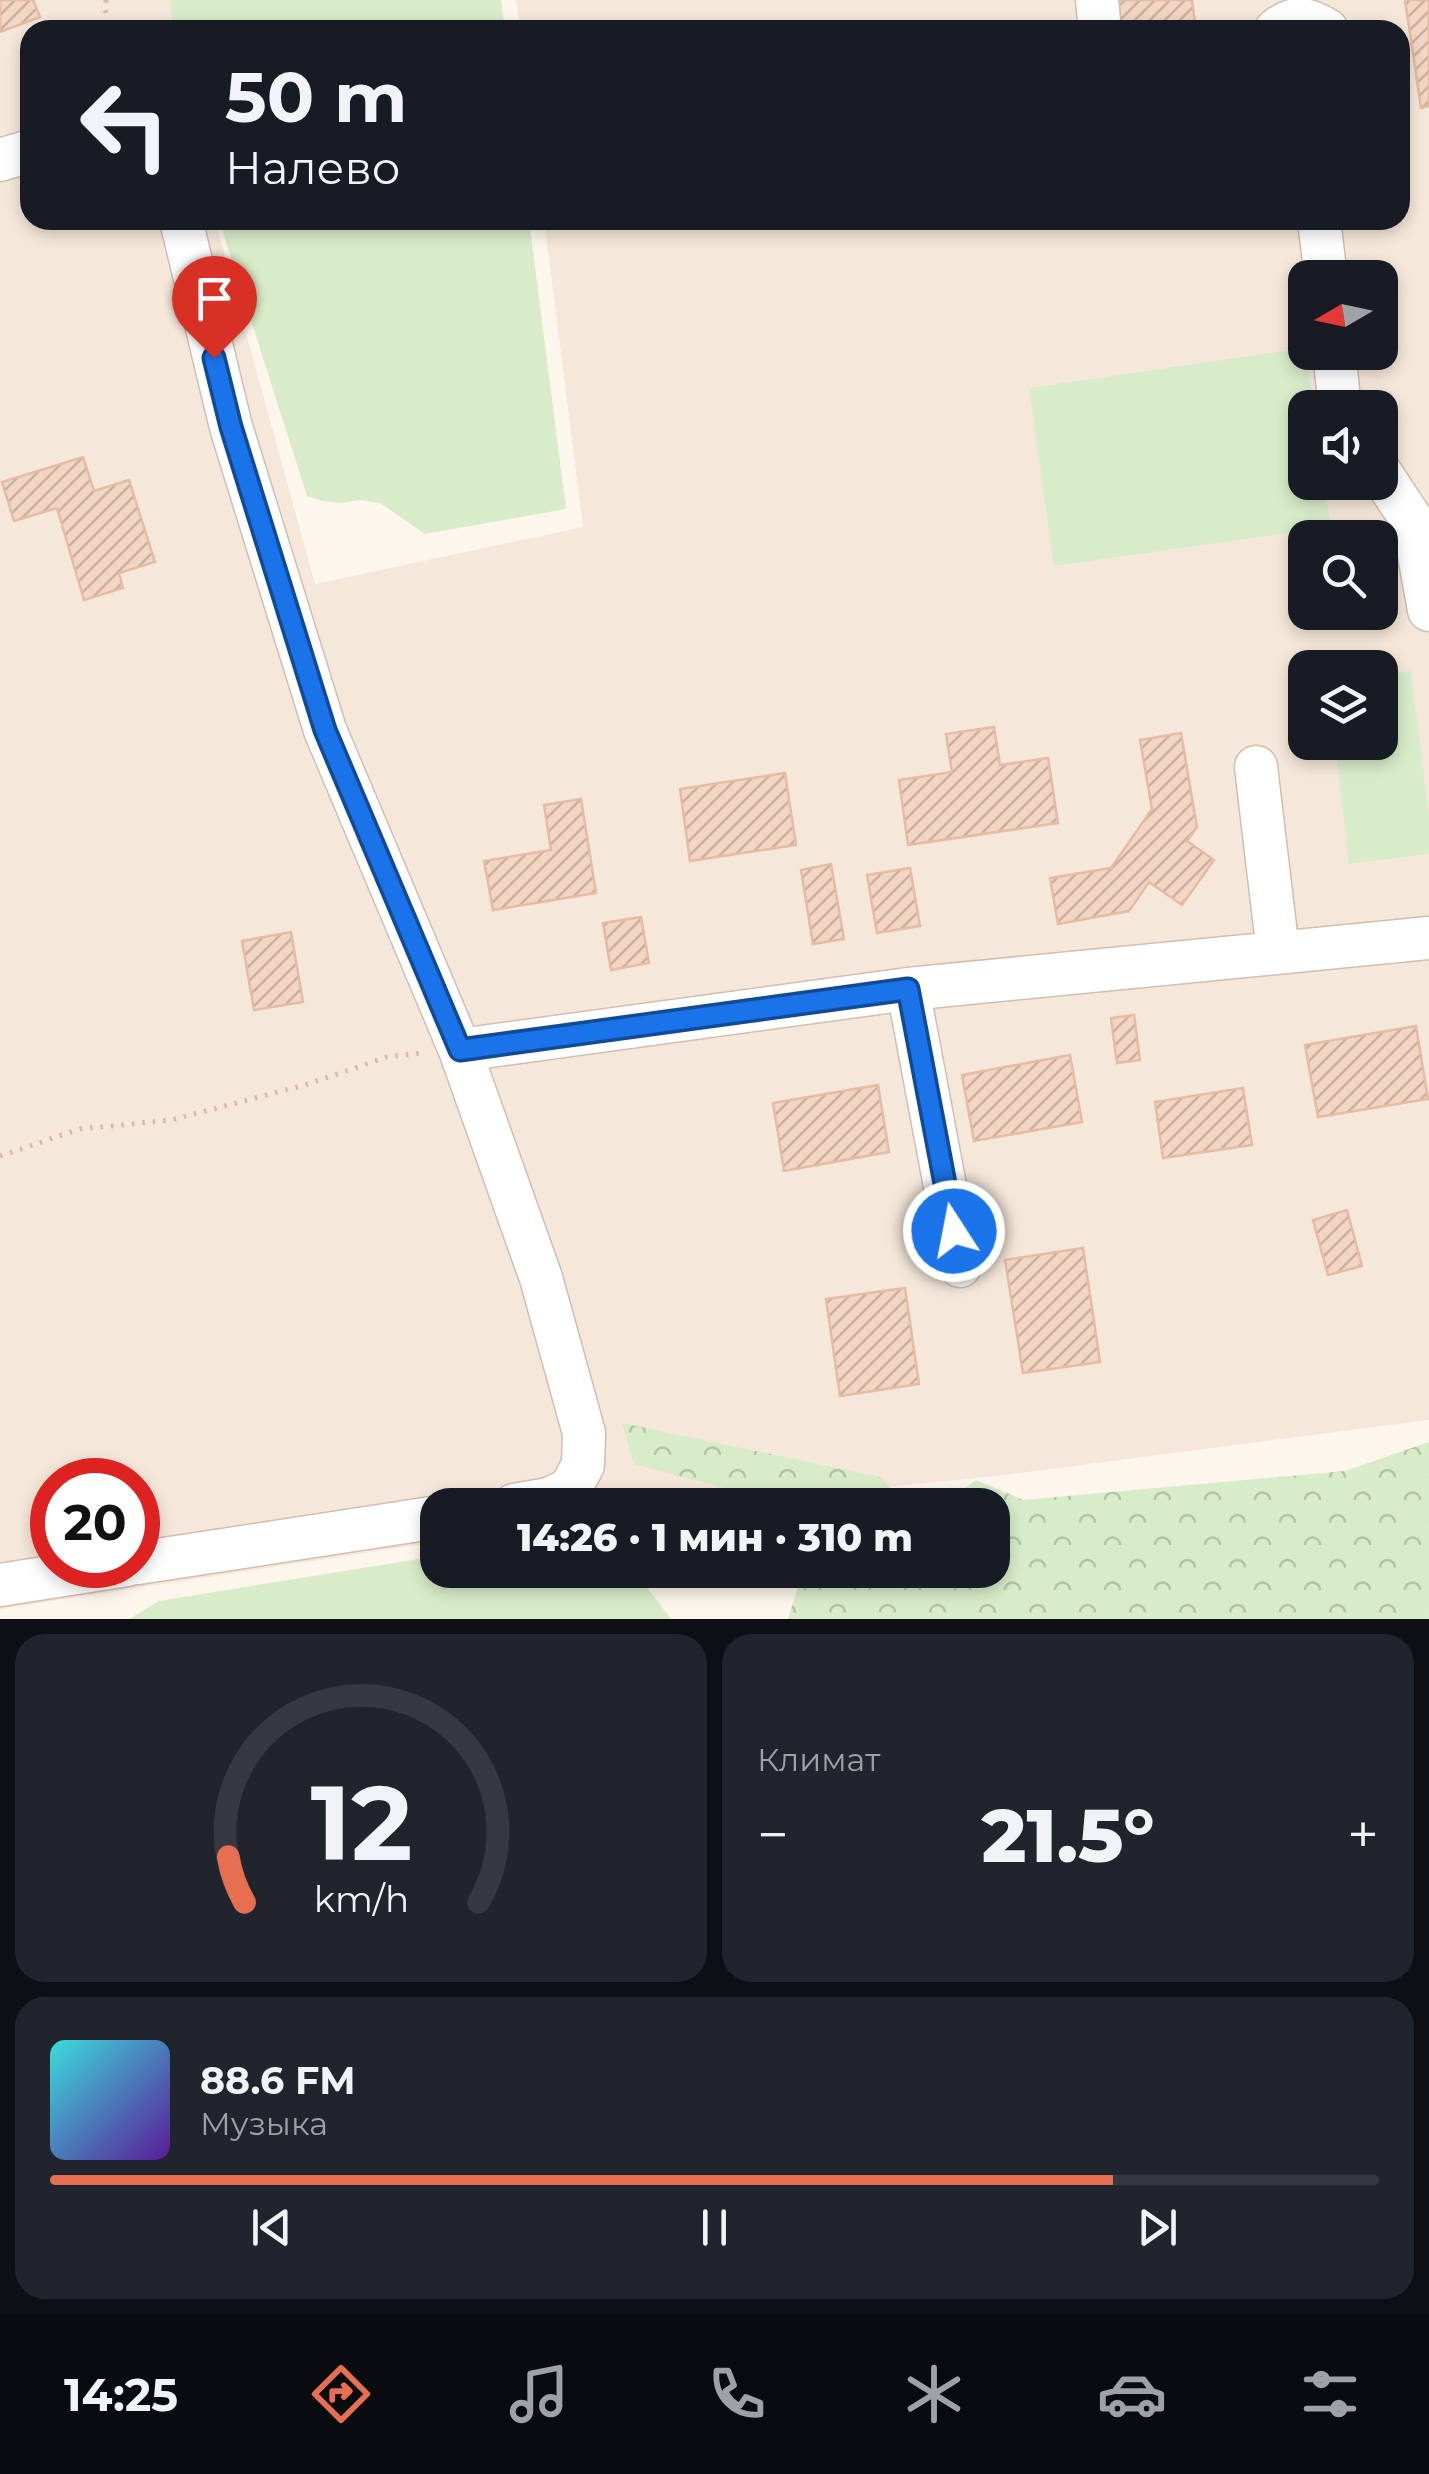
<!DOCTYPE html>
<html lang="ru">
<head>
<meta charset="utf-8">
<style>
  :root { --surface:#171b24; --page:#20242c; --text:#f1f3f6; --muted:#9ea1a6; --line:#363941; --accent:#e76f51 }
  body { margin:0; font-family:Montserrat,sans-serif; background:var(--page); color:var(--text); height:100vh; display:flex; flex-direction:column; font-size:38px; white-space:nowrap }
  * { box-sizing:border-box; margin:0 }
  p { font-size:32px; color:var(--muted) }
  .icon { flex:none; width:55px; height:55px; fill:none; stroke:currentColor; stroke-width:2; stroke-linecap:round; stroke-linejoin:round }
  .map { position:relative; height:1619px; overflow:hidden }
  .panel { display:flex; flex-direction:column; gap:15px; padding:15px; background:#0d0f14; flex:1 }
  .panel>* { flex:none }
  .banner { position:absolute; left:20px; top:20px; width:1390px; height:210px; border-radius:30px; box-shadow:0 5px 15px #0003; background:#171b24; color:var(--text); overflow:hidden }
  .needle { width:65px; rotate:261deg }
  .controls { position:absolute; left:1288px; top:260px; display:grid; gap:20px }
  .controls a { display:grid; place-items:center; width:110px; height:110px; border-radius:20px; background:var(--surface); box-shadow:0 5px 15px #0003; font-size:50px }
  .speed { position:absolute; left:30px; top:1458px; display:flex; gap:20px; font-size:50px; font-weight:700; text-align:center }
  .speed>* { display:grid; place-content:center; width:130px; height:130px; border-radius:50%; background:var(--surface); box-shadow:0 5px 15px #0003; line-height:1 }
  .speed .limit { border:15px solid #d22; background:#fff; color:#111 }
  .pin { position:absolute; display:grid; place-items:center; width:85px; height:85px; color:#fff; margin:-102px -42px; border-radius:50% 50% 50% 0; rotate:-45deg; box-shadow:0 0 10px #0007 }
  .pin .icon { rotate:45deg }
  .me { position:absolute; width:110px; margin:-55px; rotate:349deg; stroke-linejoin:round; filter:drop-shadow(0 0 8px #0008) }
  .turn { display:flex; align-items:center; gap:35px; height:210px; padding:0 40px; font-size:45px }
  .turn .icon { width:130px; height:130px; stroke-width:2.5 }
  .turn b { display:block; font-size:70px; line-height:85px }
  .big { font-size:75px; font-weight:800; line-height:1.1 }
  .panel .card { flex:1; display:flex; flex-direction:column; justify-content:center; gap:15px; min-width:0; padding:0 35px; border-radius:30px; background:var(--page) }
  .panel .dial { align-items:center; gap:0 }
  .dial svg { height:260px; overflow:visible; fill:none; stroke:var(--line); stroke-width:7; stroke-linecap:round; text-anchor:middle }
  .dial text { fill:var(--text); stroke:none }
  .song { display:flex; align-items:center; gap:30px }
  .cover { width:120px; height:120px; border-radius:15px; background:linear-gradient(135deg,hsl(180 70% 55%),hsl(270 70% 35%)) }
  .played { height:10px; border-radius:5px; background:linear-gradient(90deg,var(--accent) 80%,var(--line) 80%) }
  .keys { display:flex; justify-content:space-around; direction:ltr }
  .heat { display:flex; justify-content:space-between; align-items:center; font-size:55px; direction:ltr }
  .panel .tiles { flex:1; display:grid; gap:15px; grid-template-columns:1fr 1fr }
  .card:last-child { grid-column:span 2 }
  .trip { position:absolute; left:420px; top:1488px; width:590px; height:100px; border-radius:30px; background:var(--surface); box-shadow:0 5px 15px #0003; font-weight:800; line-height:100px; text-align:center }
  .dock { display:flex; height:160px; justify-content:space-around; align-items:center; background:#090b0e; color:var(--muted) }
  .dock .icon { width:70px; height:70px }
  .dock .on { color:var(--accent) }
  .dock b { font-size:45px; color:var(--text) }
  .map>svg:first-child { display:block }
  .residential { fill:#f5e8da; fill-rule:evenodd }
  .grass { fill:#d8ecc9 }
  .forest { fill:url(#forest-crowns) }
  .building { fill:url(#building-hatch); stroke:#e6bba3; stroke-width:2.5 }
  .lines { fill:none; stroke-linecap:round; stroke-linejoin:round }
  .minor-casing { stroke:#d1beb0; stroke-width:45 }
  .path { stroke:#d9b8a5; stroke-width:5; stroke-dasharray:2.5 8; stroke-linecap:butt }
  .minor { stroke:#fff; stroke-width:42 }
  .route-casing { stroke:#114b97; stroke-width:25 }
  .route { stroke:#1a73e8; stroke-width:18 }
</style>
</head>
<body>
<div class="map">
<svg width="1429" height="1619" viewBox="0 0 1429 1619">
  <defs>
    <pattern id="forest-crowns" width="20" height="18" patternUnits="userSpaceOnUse" patternTransform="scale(2.5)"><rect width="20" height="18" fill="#d8ecc9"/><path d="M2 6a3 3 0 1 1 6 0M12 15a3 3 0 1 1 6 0" fill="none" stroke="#b4c2a5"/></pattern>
    <pattern id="building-hatch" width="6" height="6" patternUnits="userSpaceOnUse" patternTransform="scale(2.5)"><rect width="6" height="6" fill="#f3d5c3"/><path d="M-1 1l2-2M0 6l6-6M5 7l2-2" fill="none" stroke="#cab0a1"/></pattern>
  </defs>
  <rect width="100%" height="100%" fill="#fdf6ec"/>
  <!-- residential -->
  <path class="residential" d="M0,0h169l5,30h-144v190h185l100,364 268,-57 -39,-307h856v-190h-880l-4,-30h913v1420l-432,56 -296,29h-263l-1,37 -437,67zM1305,278h75v74h-75zM1305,408h75v74h-75zM1305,538h75v74h-75zM1305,668h75v74h-75zM52,1480h86v85h-86z"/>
  <!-- grass -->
  <path class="grass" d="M169,0h332l4,30h-331z
    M219,220h310l37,289 -141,25 -45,-31 -21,-3 -18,3 -18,-2 -16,-5z
    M1305,348l9,59 -9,1v74l19,1 7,44 -277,39 -25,-178z
    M1411,671l18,148v35l-80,10 -14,-121 45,-1v-67z
    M437,1556l1,14h196l37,49h-542l30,-18z"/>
  <!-- forest -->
  <path class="forest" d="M622,1423l258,54 27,28h-119l-154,-41z
    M1429,1442v177h-641l15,-49h189v-65h-50l34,-25 47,20 322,-29z"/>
  <!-- building -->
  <path class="building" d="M0,0h33l7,17 -40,15z
    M1115,0h77l4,30h-77z
    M1405,0h24v106l-8,2z
    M83,457l11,34 35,-11 26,82 -36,11 4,15 -39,12 -27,-92 -43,13 -12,-39z
    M994,727l6,38 48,-7 10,65 -150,22 -9,-65 53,-8 -6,-38z
    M1181,733l16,94 -10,14 27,19 -32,45 -33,-23 -20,29 -71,13 -8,-46 61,-10 41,-59 -12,-69z
    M785,773l11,72 -106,16 -10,-72z
    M581,799l15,94 -103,17 -9,-49 67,-11 -7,-45z
    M831,864l13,75 -31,5 -12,-74z
    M910,868l10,58 -43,7 -10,-58z
    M641,917l8,46 -38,7 -8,-47z
    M291,932l12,70 -49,8 -12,-69z
    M1134,1015l6,45 -23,3 -6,-45z
    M1416,1026l12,73 -110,18 -13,-72z
    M1070,1055l12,67 -108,19 -12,-66z
    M878,1085l11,67 -105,19 -11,-68z
    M1243,1088l9,57 -89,13 -8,-56z
    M1347,1210l15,56 -34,9 -15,-55z
    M1083,1248l17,114 -77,11 -18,-113z
    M905,1288l14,96 -79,12 -14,-97z"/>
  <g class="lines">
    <!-- minor casing -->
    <g class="minor-casing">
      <path id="minor" d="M1097,0l3,30
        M1276,30c18,-15 32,-12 51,0
        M0,160l30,-9
        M181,220l50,207 94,303 135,320 81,228 43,155 -1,32 -13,24 -21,10 -35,6
        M1319,220l7,58
        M1334,352l6,56
        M1380,472l33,50 16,88
        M1256,767l22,185
        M908,989l52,277
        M460,1050l448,-61 521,-51
        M138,1563l300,-46
        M0,1585l127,-20"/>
    </g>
    <!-- path -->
    <path class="path" d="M106,0l-1,9 5,21
      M0,1156l80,-27 91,-9 134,-35 82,-28 35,-4"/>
    <!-- minor -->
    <use href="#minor" class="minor"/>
  </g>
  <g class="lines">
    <!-- route casing -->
    <g class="route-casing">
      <path id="route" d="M214,358l17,69 94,303 135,320 448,-61 46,242"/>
    </g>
    <!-- route -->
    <use href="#route" class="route"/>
  </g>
</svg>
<div class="controls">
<a><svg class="needle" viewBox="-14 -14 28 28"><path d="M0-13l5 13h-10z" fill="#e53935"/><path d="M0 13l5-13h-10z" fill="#9ea1a6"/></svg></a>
<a><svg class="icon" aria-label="sound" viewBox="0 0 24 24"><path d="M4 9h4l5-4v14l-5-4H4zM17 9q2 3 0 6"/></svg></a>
<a><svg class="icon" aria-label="search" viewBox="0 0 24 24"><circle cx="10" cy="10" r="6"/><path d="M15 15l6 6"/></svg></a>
<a><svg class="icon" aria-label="layers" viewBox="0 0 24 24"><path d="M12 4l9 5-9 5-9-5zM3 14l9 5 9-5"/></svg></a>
</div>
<div class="speed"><div class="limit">20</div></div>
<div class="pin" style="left:214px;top:358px;background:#d93025"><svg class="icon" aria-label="arrive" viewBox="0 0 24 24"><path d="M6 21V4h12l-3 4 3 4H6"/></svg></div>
<svg class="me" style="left:954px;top:1231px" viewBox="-20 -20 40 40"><circle r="17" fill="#1a73e8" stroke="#fff" stroke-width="3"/><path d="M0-11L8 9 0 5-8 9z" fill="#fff"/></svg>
<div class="trip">14:26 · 1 мин · 310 m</div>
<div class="banner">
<div class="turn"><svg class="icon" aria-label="left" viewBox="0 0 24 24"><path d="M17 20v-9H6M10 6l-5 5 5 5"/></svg><div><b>50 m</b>Налево</div></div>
</div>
</div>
<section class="panel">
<div class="tiles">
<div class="card dial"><svg viewBox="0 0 100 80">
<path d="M14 69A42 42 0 1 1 86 69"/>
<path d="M14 69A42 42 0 0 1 9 55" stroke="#e76f51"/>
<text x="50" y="56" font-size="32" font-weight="700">12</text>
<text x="50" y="72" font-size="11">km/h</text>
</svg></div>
<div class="card"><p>Климат</p>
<div class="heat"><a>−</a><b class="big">21.5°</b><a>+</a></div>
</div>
<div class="card">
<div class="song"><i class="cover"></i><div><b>88.6 FM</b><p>Музыка</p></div></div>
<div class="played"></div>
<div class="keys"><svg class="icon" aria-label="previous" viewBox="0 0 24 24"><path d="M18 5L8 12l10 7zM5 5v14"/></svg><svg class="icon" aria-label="pause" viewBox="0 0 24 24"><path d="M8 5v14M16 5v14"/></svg><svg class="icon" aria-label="next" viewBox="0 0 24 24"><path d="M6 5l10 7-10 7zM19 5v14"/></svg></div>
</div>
</div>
</section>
<nav class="dock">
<b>14:25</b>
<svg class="icon on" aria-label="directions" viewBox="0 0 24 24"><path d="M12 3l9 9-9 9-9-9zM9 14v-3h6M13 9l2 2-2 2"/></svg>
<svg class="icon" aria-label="music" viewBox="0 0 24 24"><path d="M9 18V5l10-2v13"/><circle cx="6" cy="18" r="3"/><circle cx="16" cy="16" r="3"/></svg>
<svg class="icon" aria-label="phone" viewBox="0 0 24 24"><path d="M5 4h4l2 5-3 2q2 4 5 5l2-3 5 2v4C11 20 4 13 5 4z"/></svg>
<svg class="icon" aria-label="climate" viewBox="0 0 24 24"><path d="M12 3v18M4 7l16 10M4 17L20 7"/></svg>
<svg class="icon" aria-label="car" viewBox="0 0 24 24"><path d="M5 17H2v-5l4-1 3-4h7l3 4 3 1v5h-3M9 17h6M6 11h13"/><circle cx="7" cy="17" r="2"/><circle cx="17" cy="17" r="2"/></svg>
<svg class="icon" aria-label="filters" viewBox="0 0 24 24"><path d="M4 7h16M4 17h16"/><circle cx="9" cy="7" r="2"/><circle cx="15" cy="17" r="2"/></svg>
</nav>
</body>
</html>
